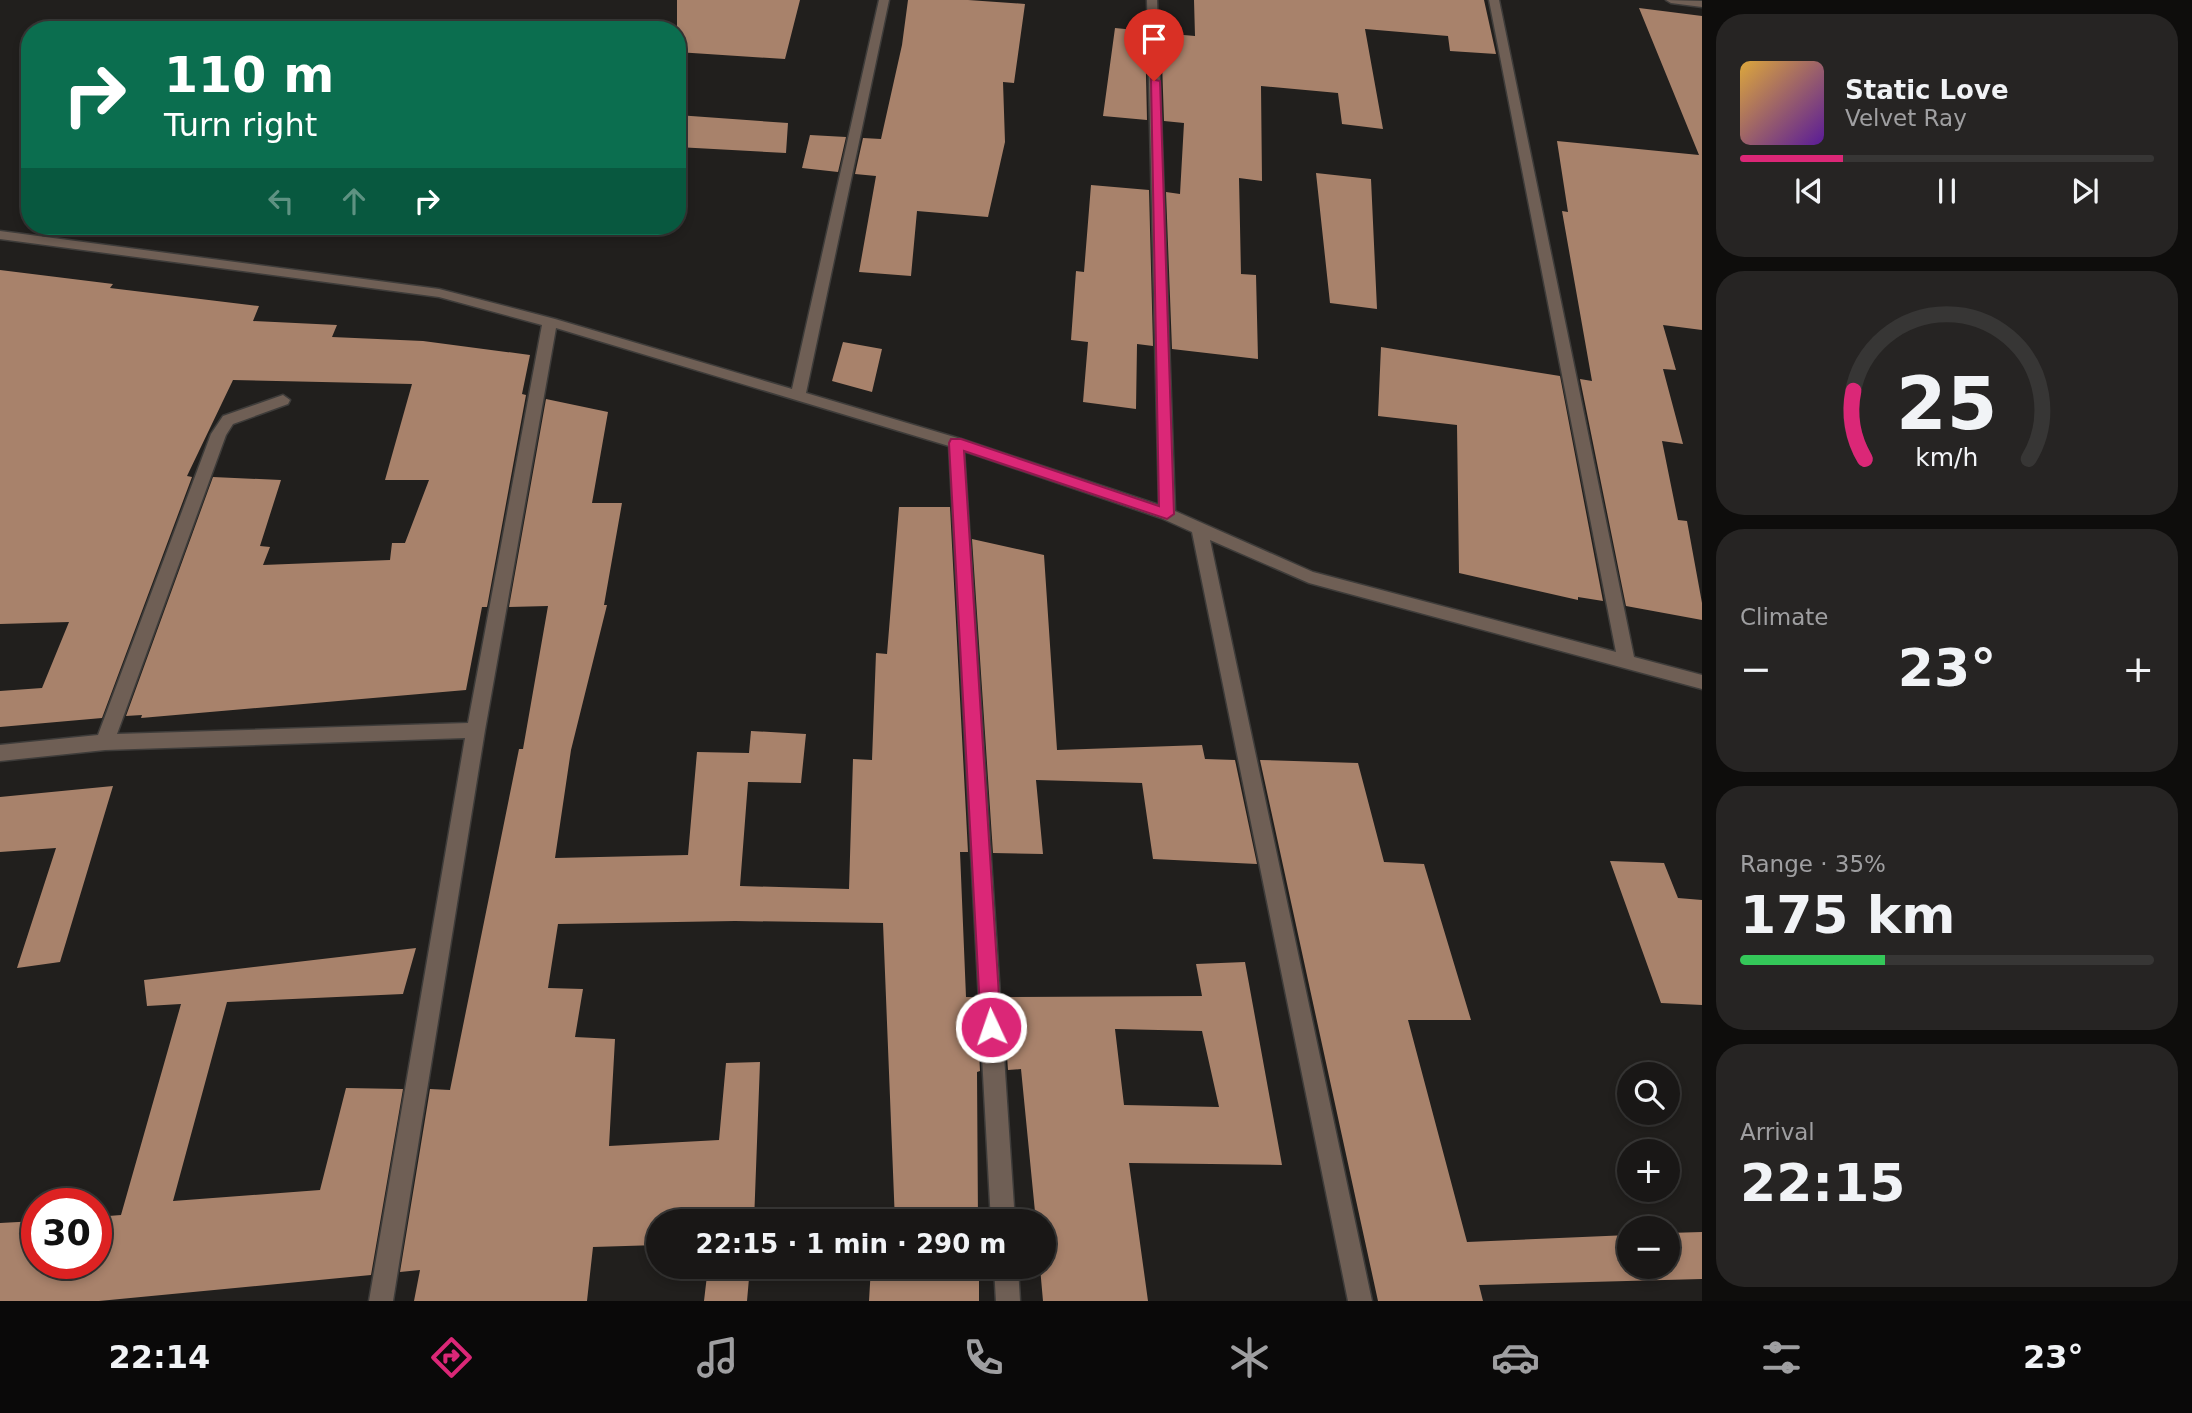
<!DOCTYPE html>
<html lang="en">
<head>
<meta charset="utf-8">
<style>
  :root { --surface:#191716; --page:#262423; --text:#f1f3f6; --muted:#9f9fa1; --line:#373635; --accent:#db2777 }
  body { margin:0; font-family:"DejaVu Sans",sans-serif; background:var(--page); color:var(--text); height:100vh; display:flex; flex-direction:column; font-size:26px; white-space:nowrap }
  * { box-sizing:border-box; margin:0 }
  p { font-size:23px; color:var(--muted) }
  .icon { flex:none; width:38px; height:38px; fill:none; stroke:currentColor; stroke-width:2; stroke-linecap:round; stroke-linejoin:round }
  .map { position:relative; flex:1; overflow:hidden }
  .side { display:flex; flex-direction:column; gap:14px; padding:14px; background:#0e0d0c; width:490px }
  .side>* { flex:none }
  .top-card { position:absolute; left:21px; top:21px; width:665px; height:214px; border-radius:28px; box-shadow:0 4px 10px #0003,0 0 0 2px var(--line); background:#0b6e4f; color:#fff; overflow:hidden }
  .buttons { position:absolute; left:1617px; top:1062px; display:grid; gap:14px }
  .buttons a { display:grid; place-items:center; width:63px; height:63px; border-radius:50%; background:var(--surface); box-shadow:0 4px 10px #0003,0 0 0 2px var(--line); font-size:35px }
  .speed { position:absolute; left:21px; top:1188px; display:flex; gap:14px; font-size:35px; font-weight:700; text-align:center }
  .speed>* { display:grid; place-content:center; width:91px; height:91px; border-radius:50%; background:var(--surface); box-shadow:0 4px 10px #0003,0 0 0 2px var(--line); line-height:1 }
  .speed .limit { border:10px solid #d22; background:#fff; color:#111 }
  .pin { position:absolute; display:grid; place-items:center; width:60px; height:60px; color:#fff; margin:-72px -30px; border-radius:50% 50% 50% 0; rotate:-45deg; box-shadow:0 0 7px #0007 }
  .pin .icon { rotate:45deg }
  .me { position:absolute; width:77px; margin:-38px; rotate:357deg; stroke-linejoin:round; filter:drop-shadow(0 0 5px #0008) }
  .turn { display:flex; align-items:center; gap:24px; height:147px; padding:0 28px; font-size:32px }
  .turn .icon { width:91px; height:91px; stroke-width:2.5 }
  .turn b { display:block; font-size:49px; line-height:60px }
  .lanes { display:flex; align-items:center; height:66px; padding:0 28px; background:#0003; justify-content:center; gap:35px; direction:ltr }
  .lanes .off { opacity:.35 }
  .big { font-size:52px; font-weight:600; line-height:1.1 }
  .side .tile { flex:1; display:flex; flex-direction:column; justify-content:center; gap:10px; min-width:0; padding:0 24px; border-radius:28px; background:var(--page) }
  .side .dial { align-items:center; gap:0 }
  .dial svg { height:182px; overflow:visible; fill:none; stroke:var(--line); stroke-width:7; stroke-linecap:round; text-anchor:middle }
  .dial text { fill:var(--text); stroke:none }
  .song { display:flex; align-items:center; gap:21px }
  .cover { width:84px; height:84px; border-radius:10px; background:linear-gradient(135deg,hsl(40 70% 55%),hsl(270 70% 35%)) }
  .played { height:7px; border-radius:4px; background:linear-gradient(90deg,var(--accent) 25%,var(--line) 25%) }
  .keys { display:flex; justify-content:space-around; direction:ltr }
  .heat { display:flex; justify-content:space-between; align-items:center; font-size:38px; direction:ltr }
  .charge { height:10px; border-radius:5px; background:linear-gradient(90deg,#34c759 35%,var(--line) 0) }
  .trip { position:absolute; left:646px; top:1209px; width:410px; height:70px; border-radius:35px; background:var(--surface); box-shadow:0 4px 10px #0003,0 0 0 2px var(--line); font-weight:600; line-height:70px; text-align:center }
  .dock { display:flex; height:112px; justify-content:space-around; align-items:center; background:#0a0909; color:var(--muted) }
  .dock .icon { width:49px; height:49px }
  .dock .current { color:var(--accent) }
  .dock b { font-size:32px; color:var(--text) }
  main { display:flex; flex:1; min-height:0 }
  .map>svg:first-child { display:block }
  .building { fill:#a8826b; fill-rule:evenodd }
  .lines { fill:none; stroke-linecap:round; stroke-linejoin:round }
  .street-casing { stroke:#3e3c3a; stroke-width:3 }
  .street { fill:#6f5f55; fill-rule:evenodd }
  .route { fill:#db2777; stroke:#8e194d; stroke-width:2 }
</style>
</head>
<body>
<main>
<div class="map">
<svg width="1702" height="1301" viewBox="0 0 1702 1301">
  <rect width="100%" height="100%" fill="#211f1d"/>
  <!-- building -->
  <path class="building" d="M677,0h123l-15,59 -108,-7z
    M908,0h60l57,4 -11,79 -11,-1 2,60 -17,75 -71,-6 -6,65 -52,-4 17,-96 -21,-2 8,-36 18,1 21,-94z
    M1194,0h290l12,54 -46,-3 -2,-15 -83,-7 18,100 -41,-5 -4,-31 -77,-7 1,95 -23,-3 2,96 15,1 2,84 -86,-10 -6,-157 14,2 4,-71 -20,-2 -3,-88 34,3z
    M1639,8l63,8v314l-39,-5 13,45 -13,-1 20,75 -21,-3 16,79 9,1 15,82v17l-76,-14 -46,-227 12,2 -30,-170 6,1 -11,-71 142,14z
    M1115,28l30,3 2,89 -44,-4z
    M677,115l111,8 -2,30 -109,-6z
    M810,135l36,2 -8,35 -36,-4z
    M1316,173l55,6 6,130 -47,-6z
    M1091,185l58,5 4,156 -16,-2 -1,65 -53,-7 5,-60 -17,-2 5,-69 8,1z
    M0,270l113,14 -3,4 149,18 -6,15 84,4 -5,12 91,4 107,14 -8,39 4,1 -39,212h-5l-16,83 -325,28 1,-3 -16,1 87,-239 68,3 -21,66 10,1 -7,18 127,-5 2,-17h13l24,-63h-44l27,-96 -179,-4 -46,96 5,1 -90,241 -102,9v-36l42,-3 27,-66 -69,2z
    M843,342l39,7 -10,43 -40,-11z
    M1381,347l179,29 43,225 -25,-4v3l-119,-27 -2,-148 -79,-9z
    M546,399l62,13 -16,91h30l-18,102h3l-36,145 -16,108 133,-3 9,-103 52,1 2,-22 55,3 -5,49 -53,-1 -8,104 109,3 4,-130 19,1 4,-107 11,1 12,-147h51l18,345h-8l6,145h10l4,74 -3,1 1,150h-83l-12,-299 -148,-2 -177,3 -10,64 35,1 -8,48 40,2 -6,107 110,-6 7,-77 34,-1 -6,160h-96v23l-65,2 -6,54h-173l6,-31 -20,2 30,-183 20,1 69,-341h4l25,-143 -39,1z
    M972,539l72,16 13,195 145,-5 3,14 30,1 22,104 -104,-5 -11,-76 -106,-3 7,74 -50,-1z
    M1260,760l98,3 26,99 40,2 47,156h-63l59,222 162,-7v32h39v-34l34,-1v47l-223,6 4,16h-105z
    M113,786l-53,176 -43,6 39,-120 -56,4v-55z
    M1610,861l54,2 14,35 24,2v105l-41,-2z
    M416,948l-13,46 -176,8 -54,199 147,-11 26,-102 57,1 -32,186 -272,26h-99v-78l37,-2v43h59v-47l25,-2 60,-211 -34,2 -3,-26z
    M1245,962l37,203 -153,-2 19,138h-105l-3,-34h3v-45h-7l-15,-153 -13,1 -5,-73 199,-1 -6,-32zM1115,1029l87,2 17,76 -95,-2z
    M708,1267h42l-3,34h-43z
    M871,1267h108v34h-110z"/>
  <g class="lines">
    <!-- street casing -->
    <g class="street-casing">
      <path id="street" d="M879,0h10l-83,393 155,46 198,66 -12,-505h10l18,511 138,61 303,80 -127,-652h10l135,657 68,18v14l-393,-106 -99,-43 162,761h-24l-156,-769 -31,-14 -197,-67 51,771h-24l-42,-776 -393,-118 -71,402 -92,571h-24l96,-563 -360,12 -105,11v-16l98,-10 113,-301 12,-18 60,-21 7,5 -2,4 -55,20 -7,11 -109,299 351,-11 74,-398 -103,-28 -439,-58v-8l439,58 116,30 237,70z
        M1666,0l36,1v6l-31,-4z
        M994,1267h24l2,34h-24z"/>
    </g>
    <!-- street -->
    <use href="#street" class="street"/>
  </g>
  <!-- route -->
  <path class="route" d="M1151,79l9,2 14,433 -7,5 -203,-68 37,576 -3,7 -7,2 -7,-2 -3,-7 -32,-584 2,-4h10l198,67z"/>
</svg>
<div class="buttons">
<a><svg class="icon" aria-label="search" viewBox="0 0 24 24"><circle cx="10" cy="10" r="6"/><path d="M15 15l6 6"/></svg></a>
<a>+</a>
<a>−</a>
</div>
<div class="speed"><div class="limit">30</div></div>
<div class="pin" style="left:1154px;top:81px;background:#d93025"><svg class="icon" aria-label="arrive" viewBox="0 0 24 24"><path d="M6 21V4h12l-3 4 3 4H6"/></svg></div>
<svg class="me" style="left:991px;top:1027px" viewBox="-20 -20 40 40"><circle r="17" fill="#db2777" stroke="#fff" stroke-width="3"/><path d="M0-11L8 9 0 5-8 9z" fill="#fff"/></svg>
<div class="trip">22:15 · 1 min · 290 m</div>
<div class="top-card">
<div class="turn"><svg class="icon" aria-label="right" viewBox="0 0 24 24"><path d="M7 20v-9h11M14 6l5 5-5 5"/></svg><div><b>110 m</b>Turn right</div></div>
<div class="lanes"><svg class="icon off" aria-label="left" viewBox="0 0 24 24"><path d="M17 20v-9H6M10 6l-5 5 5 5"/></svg><svg class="icon off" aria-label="ahead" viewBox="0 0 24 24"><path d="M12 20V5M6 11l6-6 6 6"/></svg><svg class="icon" aria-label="right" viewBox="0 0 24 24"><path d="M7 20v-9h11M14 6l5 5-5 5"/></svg></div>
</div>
</div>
<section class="side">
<div class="tile">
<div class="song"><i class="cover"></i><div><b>Static Love</b><p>Velvet Ray</p></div></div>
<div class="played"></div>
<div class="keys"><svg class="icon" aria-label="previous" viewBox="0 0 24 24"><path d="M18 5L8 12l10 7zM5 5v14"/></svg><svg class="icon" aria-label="pause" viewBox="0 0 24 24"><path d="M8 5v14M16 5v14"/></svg><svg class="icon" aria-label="next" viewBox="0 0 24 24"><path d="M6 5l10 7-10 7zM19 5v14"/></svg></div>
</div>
<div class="tile dial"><svg viewBox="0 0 100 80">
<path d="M14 69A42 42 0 1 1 86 69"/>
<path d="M14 69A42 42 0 0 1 9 39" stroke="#db2777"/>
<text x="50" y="56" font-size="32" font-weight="700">25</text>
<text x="50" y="72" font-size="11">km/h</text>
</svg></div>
<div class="tile"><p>Climate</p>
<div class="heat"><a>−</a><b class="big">23°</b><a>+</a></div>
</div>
<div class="tile"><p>Range · 35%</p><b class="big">175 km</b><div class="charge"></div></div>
<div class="tile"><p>Arrival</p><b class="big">22:15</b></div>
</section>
</main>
<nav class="dock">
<b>22:14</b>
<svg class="icon current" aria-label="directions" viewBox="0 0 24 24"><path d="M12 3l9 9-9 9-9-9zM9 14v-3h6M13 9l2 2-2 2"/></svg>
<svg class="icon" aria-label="music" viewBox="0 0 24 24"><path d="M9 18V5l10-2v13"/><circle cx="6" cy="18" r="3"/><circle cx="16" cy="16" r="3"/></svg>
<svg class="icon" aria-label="phone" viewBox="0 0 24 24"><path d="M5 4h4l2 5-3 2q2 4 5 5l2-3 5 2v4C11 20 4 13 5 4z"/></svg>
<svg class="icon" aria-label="climate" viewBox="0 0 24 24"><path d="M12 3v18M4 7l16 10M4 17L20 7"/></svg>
<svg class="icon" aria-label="car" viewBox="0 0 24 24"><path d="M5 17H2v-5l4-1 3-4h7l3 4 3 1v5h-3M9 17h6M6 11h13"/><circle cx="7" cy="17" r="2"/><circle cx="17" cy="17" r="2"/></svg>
<svg class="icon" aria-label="filters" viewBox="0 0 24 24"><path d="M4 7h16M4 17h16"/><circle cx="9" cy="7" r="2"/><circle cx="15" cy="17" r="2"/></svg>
<b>23°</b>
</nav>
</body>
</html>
